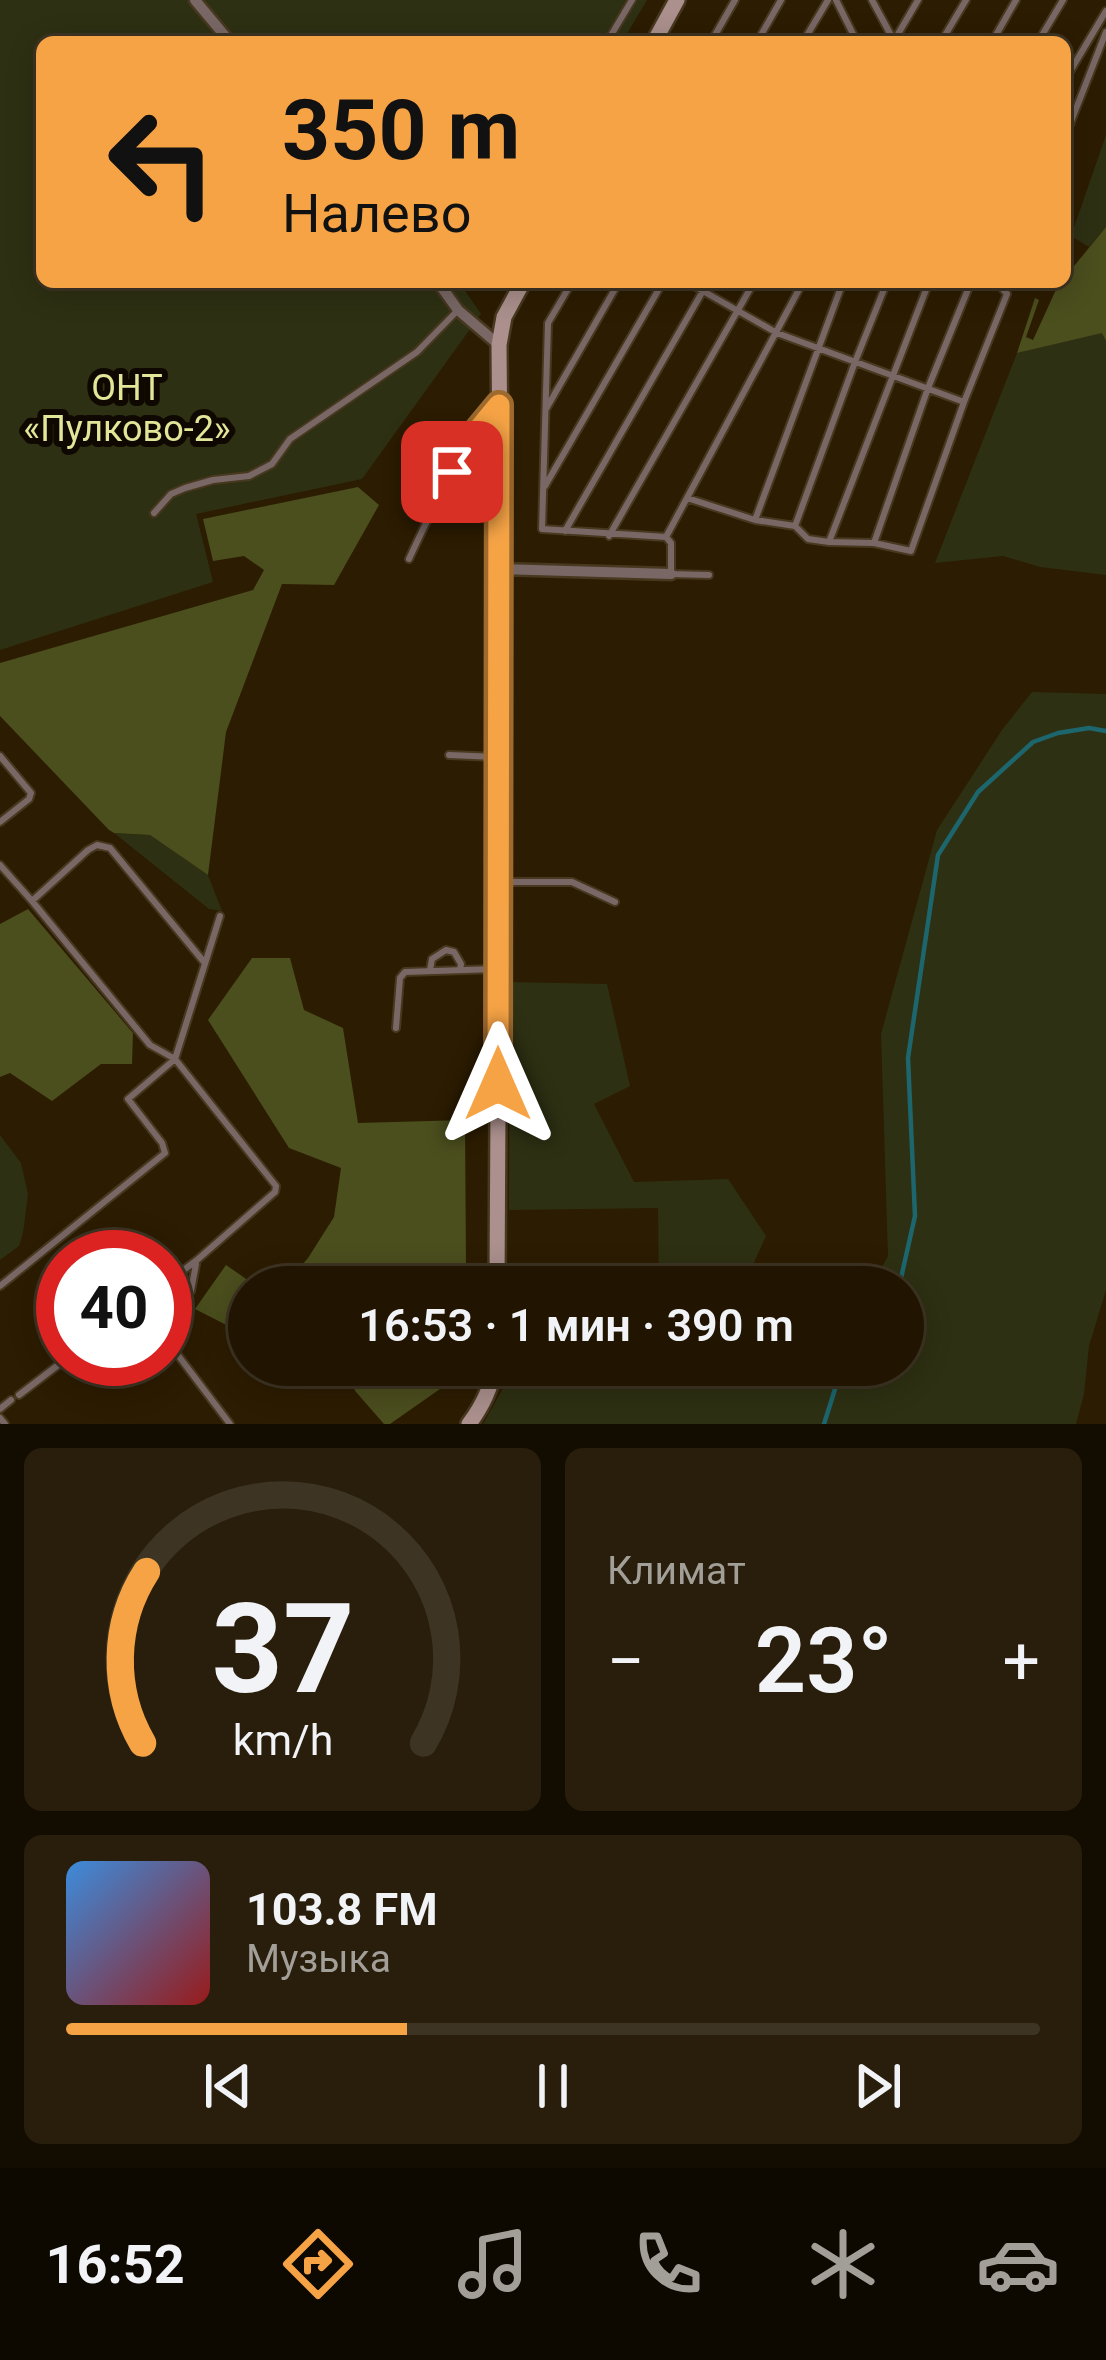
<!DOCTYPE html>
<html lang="ru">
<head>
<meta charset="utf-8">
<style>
  :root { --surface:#211501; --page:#291e0b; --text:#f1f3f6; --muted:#a29f99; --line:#3e3423; --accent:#f5a345 }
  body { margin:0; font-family:Roboto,sans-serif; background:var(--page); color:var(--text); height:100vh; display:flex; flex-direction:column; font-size:45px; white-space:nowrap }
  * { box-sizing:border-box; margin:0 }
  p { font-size:39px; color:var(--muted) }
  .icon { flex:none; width:66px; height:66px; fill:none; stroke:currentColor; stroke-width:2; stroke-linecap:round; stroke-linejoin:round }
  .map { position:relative; height:1424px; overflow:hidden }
  .drawer { display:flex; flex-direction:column; gap:24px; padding:24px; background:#120c01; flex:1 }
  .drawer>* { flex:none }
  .top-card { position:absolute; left:36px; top:36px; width:1035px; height:252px; border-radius:18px; box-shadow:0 6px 30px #0003,0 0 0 3px var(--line); background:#f5a345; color:#111; overflow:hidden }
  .speed { position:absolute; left:36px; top:1230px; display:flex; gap:24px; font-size:60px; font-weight:700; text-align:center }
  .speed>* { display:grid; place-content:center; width:156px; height:156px; border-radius:50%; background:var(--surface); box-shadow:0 6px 30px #0003,0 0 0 3px var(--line); line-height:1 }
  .speed .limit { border:18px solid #d22; background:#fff; color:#111 }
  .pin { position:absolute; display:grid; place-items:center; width:102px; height:102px; color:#fff; margin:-51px; border-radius:24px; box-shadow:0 6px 18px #0006 }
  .me { position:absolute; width:132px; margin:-66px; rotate:0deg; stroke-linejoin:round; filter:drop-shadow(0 0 9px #0008) }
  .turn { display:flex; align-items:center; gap:42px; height:252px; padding:0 48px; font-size:54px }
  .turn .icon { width:156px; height:156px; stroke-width:2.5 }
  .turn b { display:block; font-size:84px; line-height:102px }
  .big { font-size:90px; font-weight:600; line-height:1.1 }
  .drawer .tile { flex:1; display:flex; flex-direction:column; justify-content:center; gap:18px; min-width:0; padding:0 42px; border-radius:18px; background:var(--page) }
  .drawer .dial { align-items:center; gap:0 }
  .dial svg { height:312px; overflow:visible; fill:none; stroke:var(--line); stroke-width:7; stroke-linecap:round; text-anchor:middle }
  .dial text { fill:var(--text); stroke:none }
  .song { display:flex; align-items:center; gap:36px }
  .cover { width:144px; height:144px; border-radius:18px; background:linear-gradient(135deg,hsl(210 70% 55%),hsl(0 70% 35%)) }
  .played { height:12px; border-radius:6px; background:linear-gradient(90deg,var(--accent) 35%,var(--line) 35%) }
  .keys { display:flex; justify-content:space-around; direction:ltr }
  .heat { display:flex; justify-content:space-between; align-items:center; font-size:66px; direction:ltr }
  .drawer .tiles { flex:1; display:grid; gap:24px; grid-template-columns:1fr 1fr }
  .tile:last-child { grid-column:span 2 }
  .trip { position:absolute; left:228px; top:1266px; width:696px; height:120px; border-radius:60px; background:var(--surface); box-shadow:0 6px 30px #0003,0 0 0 3px var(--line); font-weight:600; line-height:120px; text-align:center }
  .tabs { display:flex; height:192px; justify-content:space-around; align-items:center; background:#0d0800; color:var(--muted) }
  .tabs .icon { width:84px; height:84px }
  .tabs .on { color:var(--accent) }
  .tabs b { font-size:54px; color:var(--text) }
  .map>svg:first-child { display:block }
  .green { fill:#2e3013 }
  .forest { fill:#4b4e1d }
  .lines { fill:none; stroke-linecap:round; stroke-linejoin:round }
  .stream { stroke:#1d666e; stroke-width:4.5 }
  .lane-casing { stroke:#47381f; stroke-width:10 }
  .street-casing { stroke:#47381f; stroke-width:15 }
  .secondary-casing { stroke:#47381f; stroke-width:20 }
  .lane { stroke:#786765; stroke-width:6 }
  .street { stroke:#786765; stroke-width:10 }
  .secondary { stroke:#ab908d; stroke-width:15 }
  .route-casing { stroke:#9f6a2d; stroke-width:30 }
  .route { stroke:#f5a345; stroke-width:21 }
  .labels { text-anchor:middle; stroke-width:12; stroke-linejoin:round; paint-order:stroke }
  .park-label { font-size:36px; fill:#e1e698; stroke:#0f0801 }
</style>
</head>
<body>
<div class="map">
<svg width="1106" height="1424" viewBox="0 0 1106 1424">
  <rect width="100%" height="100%" fill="#2c1c01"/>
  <!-- green -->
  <path class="green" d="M0,0h647l-25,42h-580v240h417l22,32 -119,165 -166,35 17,68 -213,68z
    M1106,135v92l-17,20 -18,-11z
    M1103,332l3,9v234l-66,-8 -37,-11 -68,7 82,-210z
    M1032,692l74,2v596l-17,56 -5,48 -8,30h-593l22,-39 4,-20h394v-78h-32l17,-31 -7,-222 56,-204 65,-100z
    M114,833l36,2 58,40 14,36 -13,-2z
    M510,982l97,2 23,102 -36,18 40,78 94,-3 38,57 -23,51h-84l-1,-79 -149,2z
    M0,1135l21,28 7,31 -5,39 -4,13 -19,14z"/>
  <!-- forest -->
  <path class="forest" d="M1106,227v114l-4,-8 -85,20 18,-55 4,2 -13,37 7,3 26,-57 6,-1v-5z
    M358,487l21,18 -45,80 -52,-1 -56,148 -18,143 -58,-40 -36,-2 -5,-3 -109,-114v-53l253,-73 11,-20 -20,-14 -31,5 -10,-42z
    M28,909l105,124 -1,31h-31l-49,37 -42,-28 -10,4v-153z
    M252,958h38l14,52 39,18 15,95 107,-3 1,147 -5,20h-178l25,-29 26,-41 7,-49 -52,-20 -81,-128z
    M226,1265l32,22h-9v41l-11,3 -43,-22z
    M340,1365h105l-5,24 -50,35h-6l-28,-32z"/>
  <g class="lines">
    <!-- stream -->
    <path class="stream" d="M899,1287l16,-71 -7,-158 30,-203 40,-63 55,-50 25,-9 31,-5 17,3
      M824,1424l12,-38 16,-21"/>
    <!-- lane casing -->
    <g class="lane-casing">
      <path id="lane" d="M836,0l21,42
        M872,0l21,39
        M894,41l24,-41
        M607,42l25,-42
        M711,42l24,-42
        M757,42l24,-42
        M803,42l25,-42
        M941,42l25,-42
        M992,42l24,-42
        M1038,42l25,-42
        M1065,80l41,-69
        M1065,137l41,-105
        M572,282l-24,41 -6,206 124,8 137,-255
        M687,282l90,51 187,69
        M546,409l73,-127
        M545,486l118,-204
        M687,498l68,22 40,6 13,13 21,3 45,1 37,8 53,-149 43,-108 -10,-12
        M154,513l17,-19 14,-6 28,-8 36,-4 23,-12 18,-25 127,-87 41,-42
        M755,520l88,-238
        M795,526l60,-164 32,-80
        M565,531l143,-249
        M609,536l145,-254
        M666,537l5,6v31l38,1
        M829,542l100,-260
        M874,543l54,-155 43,-106
        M409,559c25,-54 50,-105 88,-151
        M449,755l47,2
        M0,756l31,37 -2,6 -29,23
        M0,865l32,36 56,-51 9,-5 13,3 94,114
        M503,882h69l43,20
        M32,901l118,144 25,14 101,127 -1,6 -78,68 -32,24
        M430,970l2,-11 14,-9 8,2 7,12 -1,6
        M396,1028l4,-50 5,-6 90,-3
        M0,1286l165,-133 -3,-10 -34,-44 47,-40 45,-143
        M165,1317l26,-26 5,-27
        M165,1338l65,86
        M19,1395l47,-36
        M0,1409l11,-9
        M0,1418l5,6"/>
    </g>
    <!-- street casing -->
    <g class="street-casing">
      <path id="street" d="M195,0l35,42
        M438,282l20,28 41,35
        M501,569l170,5"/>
    </g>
    <!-- secondary casing -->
    <g class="secondary-casing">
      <path id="secondary" d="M654,42l23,-42
        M497,1287l4,-718 -2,-224 5,-28 19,-35
        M469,1424c14,-19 22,-36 26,-59"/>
    </g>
    <!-- lane -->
    <use href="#lane" class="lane"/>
    <!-- street -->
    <use href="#street" class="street"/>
    <!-- secondary -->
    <use href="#secondary" class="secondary"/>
  </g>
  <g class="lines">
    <!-- route casing -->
    <g class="route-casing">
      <path id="route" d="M452,472l18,-32 29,-35 -1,679"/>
    </g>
    <!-- route -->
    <use href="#route" class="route"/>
  </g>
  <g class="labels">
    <!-- park labels -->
    <g class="park-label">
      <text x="127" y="400">ОНТ<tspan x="127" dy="41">«Пулково-2»</tspan></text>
    </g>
  </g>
</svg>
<div class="speed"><div class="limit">40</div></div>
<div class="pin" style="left:452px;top:472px;background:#d93025"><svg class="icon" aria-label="arrive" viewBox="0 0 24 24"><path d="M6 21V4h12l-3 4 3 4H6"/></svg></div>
<svg class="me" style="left:498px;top:1084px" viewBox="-20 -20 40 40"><path d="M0-17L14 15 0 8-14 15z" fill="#f5a345" stroke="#fff" stroke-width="4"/></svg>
<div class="trip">16:53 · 1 мин · 390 m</div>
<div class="top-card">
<div class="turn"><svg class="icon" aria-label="left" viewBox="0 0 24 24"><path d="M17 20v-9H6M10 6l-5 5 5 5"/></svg><div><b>350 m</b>Налево</div></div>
</div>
</div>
<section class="drawer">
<div class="tiles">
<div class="tile dial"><svg viewBox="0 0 100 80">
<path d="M14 69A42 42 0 1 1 86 69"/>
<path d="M14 69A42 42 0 0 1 15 25" stroke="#f5a345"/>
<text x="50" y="56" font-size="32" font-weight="700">37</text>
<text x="50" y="72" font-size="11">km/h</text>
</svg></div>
<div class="tile"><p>Климат</p>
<div class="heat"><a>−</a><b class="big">23°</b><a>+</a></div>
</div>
<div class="tile">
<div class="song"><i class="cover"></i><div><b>103.8 FM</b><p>Музыка</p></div></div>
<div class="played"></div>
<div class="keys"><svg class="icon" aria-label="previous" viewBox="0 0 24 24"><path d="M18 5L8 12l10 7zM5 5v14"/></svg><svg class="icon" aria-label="pause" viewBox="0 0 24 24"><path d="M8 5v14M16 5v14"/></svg><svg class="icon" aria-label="next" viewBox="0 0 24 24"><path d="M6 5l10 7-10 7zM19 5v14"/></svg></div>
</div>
</div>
</section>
<nav class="tabs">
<b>16:52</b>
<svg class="icon on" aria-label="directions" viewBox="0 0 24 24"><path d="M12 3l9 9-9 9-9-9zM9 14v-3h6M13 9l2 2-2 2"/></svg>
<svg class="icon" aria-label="music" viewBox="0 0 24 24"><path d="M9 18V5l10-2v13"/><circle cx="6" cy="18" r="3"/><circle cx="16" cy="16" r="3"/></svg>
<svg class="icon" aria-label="phone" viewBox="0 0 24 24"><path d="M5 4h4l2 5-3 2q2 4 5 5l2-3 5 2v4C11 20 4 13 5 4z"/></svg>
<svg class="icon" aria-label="climate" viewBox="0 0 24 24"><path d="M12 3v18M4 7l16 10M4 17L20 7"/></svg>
<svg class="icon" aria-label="car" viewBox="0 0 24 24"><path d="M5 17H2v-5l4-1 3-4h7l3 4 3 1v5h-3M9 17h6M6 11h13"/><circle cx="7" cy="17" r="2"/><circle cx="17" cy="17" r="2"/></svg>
</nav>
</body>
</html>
